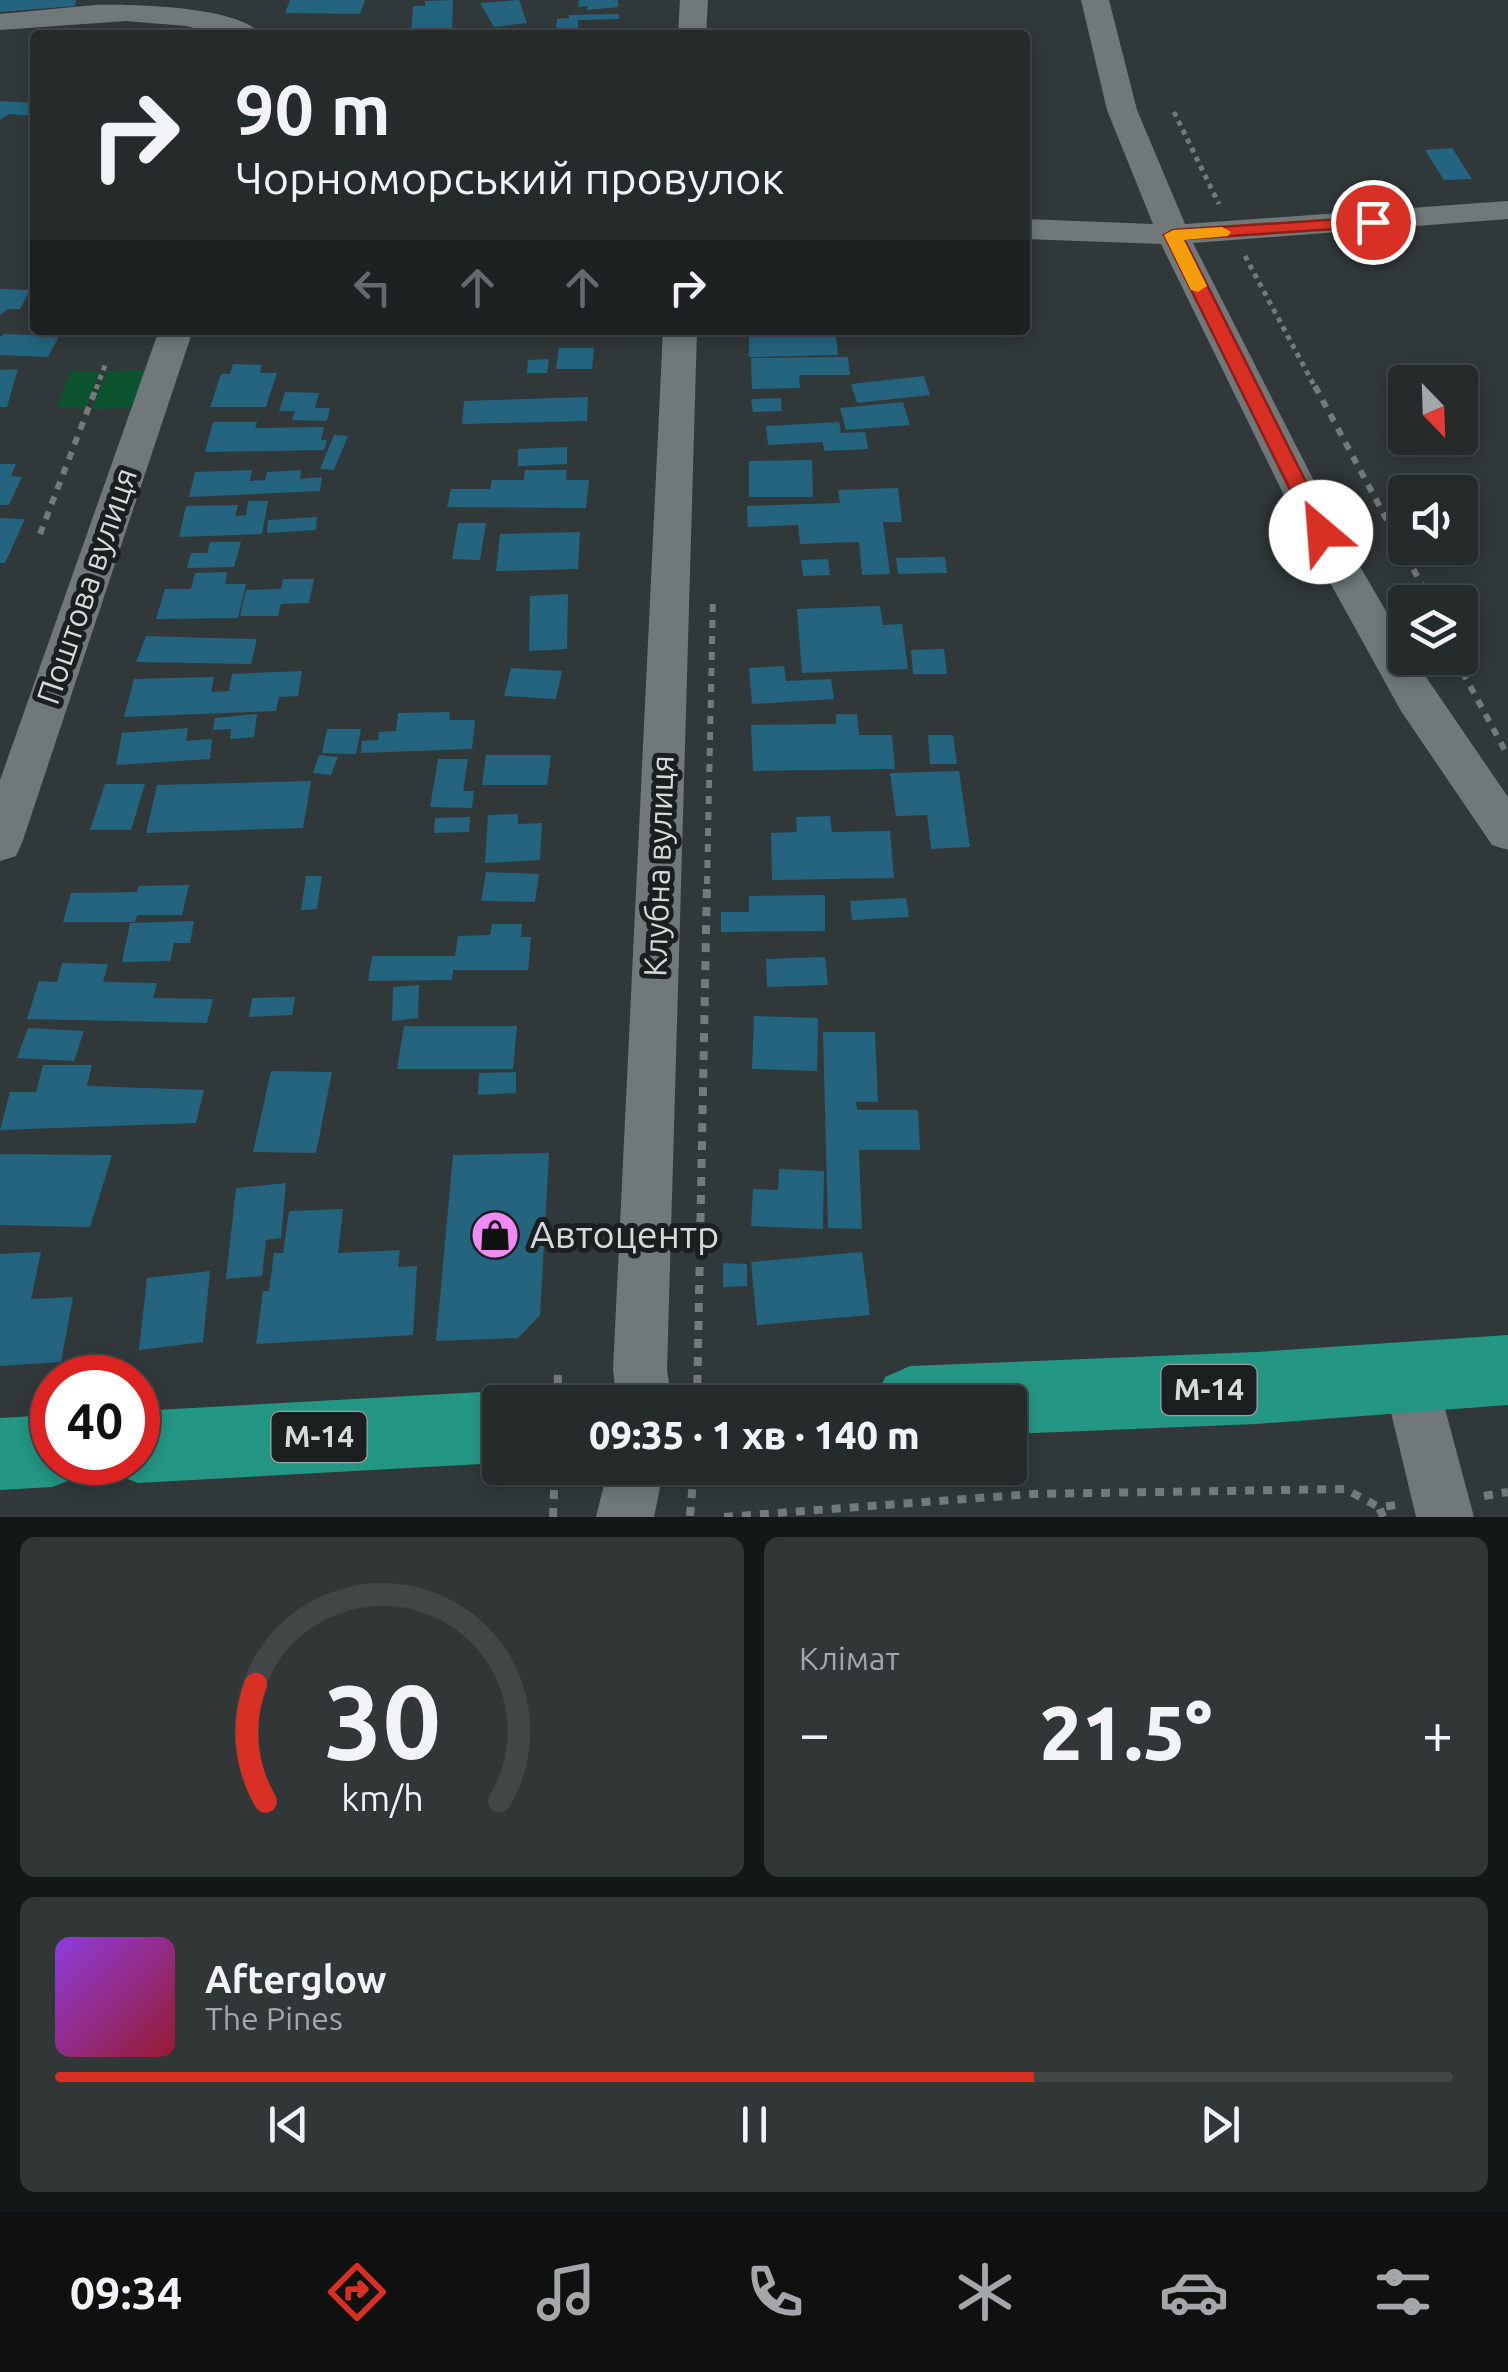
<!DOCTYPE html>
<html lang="uk">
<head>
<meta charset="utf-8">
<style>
  :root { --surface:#252a2b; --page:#313637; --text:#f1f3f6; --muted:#a3a7a9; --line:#424647; --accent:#d93025 }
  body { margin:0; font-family:Ubuntu,sans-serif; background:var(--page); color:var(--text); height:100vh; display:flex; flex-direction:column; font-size:38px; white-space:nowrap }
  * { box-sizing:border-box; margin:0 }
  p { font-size:32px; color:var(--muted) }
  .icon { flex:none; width:55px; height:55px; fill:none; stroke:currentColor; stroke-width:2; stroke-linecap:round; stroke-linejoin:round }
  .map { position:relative; height:1517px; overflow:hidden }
  .sheet { display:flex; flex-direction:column; gap:20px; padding:20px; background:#141718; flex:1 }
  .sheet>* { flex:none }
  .guide { position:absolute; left:30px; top:30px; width:1000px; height:305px; border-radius:10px; box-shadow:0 5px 15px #0003,0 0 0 2px var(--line); background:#252a2b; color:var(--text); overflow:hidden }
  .needle { width:65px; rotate:157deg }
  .fabs { position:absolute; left:1388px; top:365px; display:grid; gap:20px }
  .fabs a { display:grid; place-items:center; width:90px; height:90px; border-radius:10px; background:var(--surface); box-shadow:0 5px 15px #0003,0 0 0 2px var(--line); font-size:50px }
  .speed { position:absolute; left:30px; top:1355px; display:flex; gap:20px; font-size:50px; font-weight:700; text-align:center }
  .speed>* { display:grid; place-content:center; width:130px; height:130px; border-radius:50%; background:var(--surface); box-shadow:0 5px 15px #0003,0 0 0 2px var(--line); line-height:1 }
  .speed .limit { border:15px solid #d22; background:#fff; color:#111 }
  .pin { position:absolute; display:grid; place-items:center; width:85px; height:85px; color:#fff; margin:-42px; border:5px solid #fff; border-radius:50%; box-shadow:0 2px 10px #0007 }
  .me { position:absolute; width:110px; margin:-55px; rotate:333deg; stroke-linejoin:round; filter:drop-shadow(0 0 8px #0008) }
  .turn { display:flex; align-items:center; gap:35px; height:210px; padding:0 40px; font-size:45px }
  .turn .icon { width:130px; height:130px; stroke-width:2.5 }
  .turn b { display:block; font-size:70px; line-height:85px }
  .lanes { display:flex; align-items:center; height:95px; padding:0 40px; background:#0003; justify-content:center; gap:50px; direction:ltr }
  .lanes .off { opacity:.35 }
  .big { font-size:75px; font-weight:800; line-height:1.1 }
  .sheet .widget { flex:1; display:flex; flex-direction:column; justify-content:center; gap:15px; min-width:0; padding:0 35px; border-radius:15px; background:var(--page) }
  .sheet .dial { align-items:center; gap:0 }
  .dial svg { height:260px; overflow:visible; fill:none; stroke:var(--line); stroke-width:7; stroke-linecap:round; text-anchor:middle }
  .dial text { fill:var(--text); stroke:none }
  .song { display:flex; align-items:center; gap:30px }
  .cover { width:120px; height:120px; border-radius:15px; background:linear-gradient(135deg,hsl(270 70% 55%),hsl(350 70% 35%)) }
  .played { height:10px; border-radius:5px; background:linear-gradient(90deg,var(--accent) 70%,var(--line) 70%) }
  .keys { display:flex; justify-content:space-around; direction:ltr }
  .heat { display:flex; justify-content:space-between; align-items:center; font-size:55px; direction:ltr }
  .sheet .tiles { flex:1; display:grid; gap:20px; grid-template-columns:1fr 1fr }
  .widget:last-child { grid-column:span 2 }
  .trip { position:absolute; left:482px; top:1385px; width:545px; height:100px; border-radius:10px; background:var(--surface); box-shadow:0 5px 15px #0003,0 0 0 2px var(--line); font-weight:800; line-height:100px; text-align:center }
  .tab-bar { display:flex; height:160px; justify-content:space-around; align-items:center; background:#0f1111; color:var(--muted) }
  .tab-bar .icon { width:70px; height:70px }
  .tab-bar .on { color:var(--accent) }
  .tab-bar b { font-size:45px; color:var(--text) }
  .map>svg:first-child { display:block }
  .green { fill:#0b532f }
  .building { fill:#24647e }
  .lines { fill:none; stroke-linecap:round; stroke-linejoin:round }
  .path-far2 { stroke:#74797a; stroke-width:5; stroke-dasharray:5 5; stroke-linecap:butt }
  .path-far1 { stroke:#74797a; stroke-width:6; stroke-dasharray:8 8; stroke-linecap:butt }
  .path { stroke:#74797a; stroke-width:8; stroke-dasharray:9 9; stroke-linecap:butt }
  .minor { fill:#707879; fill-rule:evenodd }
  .highway { fill:#239684; fill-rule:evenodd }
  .route { fill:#d93025; stroke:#8d1f18; stroke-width:2.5 }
  .slow { fill:#f59e0b }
  .labels { text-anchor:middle; stroke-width:10; stroke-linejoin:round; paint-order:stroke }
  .shield { fill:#1c1f1f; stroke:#9ea2a2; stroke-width:2.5 }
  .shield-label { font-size:30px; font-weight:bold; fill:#d6dada }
  .street-label { font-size:32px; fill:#d6dada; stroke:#1c1f1f }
  .near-poi-label { font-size:38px; fill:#d6dada; stroke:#1c1f1f; text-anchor:start }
</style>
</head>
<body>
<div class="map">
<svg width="1508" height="1517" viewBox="0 0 1508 1517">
  <rect width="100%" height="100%" fill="#313839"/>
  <!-- green -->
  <path class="green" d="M146,370l-14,38 -40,1 14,-38z
    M70,371h30l-14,37 -29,-1z"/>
  <!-- building -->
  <path class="building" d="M0,0h76l-1,6 -75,6z
    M290,0h75l-5,14 -75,-1z
    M453,0l-1,32 -41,3 2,-29h12v-5z
    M519,0l8,23 -33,4 -14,-24z
    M579,0h39v7l-31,3 1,-4 -10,1z
    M619,14v5l-41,1v8l-22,1 1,-10 12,-1v-3z
    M0,101l35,2v13l-26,-2 -9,6z
    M1452,148l20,31 -28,1 -19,-30z
    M0,289l30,1 -10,19h-12l-8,6z
    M211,330h73v3l-74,1z
    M820,330h33l1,5h-18l2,20 -89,2v-20l71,-1z
    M4,334l55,2 -11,21 -48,-2v-18z
    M559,348h35l-2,21h-36z
    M848,357l2,18h-51l1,13 -48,1 -1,-31z
    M549,359l-2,14h-20l1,-13z
    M233,364l29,1 -2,8h17l-11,34h-56l11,-33h9z
    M18,369l-11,38h-7v-37z
    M924,376l6,19 -73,8 -6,-19z
    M285,392l34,1 -4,15h15l-3,13 -35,-1 3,-9h-16z
    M588,397l-1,24 -125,3 2,-23z
    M781,398l1,13 -29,1 -2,-13z
    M903,402l7,23 -64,5 -6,-22z
    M213,422h44l-2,6 69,-1 -3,13h6l-3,10 -119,2z
    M839,422l2,11 24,-1 3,17 -44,2 -1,-9 -55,3 -2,-19z
    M334,435l14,1 -14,34 -14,-1z
    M567,447v17l-49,2v-17z
    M812,460l1,37h-64v-36z
    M0,464h16l-5,12 11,1 -13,28h-9z
    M252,470l-2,11 15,-1 2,-8 34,-2 -1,9 22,-2 -2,14 -131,6 6,-25z
    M525,470h42l-1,10h23l-3,28 -139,-1 4,-18h39l2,-9h32z
    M898,488l4,34h-19l7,52 -28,1 -3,-33 -59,2 -2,-19 -50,2 -1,-21 93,-3 -2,-13z
    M248,501h20l-6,33 -83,3 7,-31 52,-1 -3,11 11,-1z
    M317,517l-1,13 -49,3 1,-13z
    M0,518l25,1 -20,44h-5z
    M458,523h28l-6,37 -28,-1z
    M580,532l-2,37 -82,2 4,-37z
    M210,542h31l-7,25 -47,1 4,-15h16z
    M945,557l2,16 -49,1 -2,-16z
    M828,559l2,16 -27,1 -2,-16z
    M227,572l-2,12h21l-8,34 -82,1 9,-30h26l4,-16z
    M283,579h31l-5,24 -28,1 -3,12h-38l6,-26 35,-1z
    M568,594l-1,55 -38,2 1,-55z
    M880,606l3,19 19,-1 6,45 -106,4 -5,-64z
    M146,636l64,2 47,1 -6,25 -115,-2z
    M944,649l3,25h-34l-2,-24z
    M784,666l2,15 45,-2 3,20 -82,5 -3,-36z
    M511,668l51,3 -6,28 -52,-3z
    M302,671l-4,25 -19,1 -3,14 -152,6 10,-38 80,-2 -3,15 18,-1 3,-17z
    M450,712l-1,8h26l-3,29 -111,4 1,-12 16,-1 1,-8 17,-1 2,-18z
    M257,714l-3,23 -24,2 1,-10 -18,1 2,-12z
    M836,714h21l2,21h33l3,34 -142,2 -2,-46 85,-1z
    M188,728l-2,13 26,-2 -2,20 -94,6 6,-32z
    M327,729h34l-5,25 -34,-1z
    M928,735h25l4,29h-27z
    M319,755l19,2 -7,18 -18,-2z
    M486,755h65l-4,30h-65z
    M438,759h30l-5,32h11l-2,17 -42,-1z
    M959,771l11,76 -39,2 -4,-34 -31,1 -6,-43z
    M311,781l-8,47 -157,5 11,-48z
    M105,784h40l-14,46h-41z
    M518,814v10l24,-1 -2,37 -55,3 3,-48z
    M830,816l2,16 58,-1 4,47 -122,2 -1,-47 26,-1 -1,-15z
    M470,817l-1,15 -35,1 1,-15z
    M486,872l53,2 -4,28 -54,-1z
    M306,876h16l-5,33 -16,1z
    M189,885l-7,30h-45l-2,7h-72l8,-29 66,-1 2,-6z
    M825,895v36l-104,1v-20h28v-16z
    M906,898l3,19 -57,3 -2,-19z
    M194,921l-4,22h-16l-4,18 -48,1 8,-39z
    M492,924h30l-1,13h10l-3,33h-75l-1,10 -84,1 4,-25h83l3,-20 32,-1z
    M825,957l3,28 -61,2 -1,-28z
    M62,963l46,1 -5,18 54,1 -4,15 60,1 -6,24 -180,-4 12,-38 18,1z
    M419,985l-1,33 -26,3 1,-34z
    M295,997l-3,18 -43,2 3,-19z
    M754,1016l64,2 -1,53 -65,-2z
    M404,1026h113l-4,43h-116z
    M28,1028l56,3 -10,30 -57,-3z
    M823,1032h52l3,70h-22l1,8h61l2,40h-61l3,79 -34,-1z
    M43,1065h49l-5,21 117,4 -8,33 -196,7 10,-38h26z
    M271,1071l61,1 -16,81 -63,-1z
    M516,1072v21l-38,2 1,-22z
    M549,1153l-9,162 -22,23 -82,3 17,-186z
    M0,1154l112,1 -22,72 -90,-2z
    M779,1169l45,2 -1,58 -72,-3 2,-37 25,1z
    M286,1183l-5,55 -15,2 -4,36 -36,3 10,-91z
    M343,1209l-5,44 62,-3 -2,17 19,-1 -4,69 -157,9 7,-53h6l5,-38h9l6,-42z
    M41,1252l-10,47 42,-2 -12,65 -61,4v-112z
    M862,1252l8,63 -113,10 -6,-63z
    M723,1263l24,1v22l-24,1z
    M210,1271l-7,71 -64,8 8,-72z"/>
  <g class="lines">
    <!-- path-far2 -->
    <path class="path-far2" d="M1174,112l45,92
      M1245,256l71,133
      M96,389l10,-26"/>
    <!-- path-far1 -->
    <path class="path-far1" d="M1315,386l116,216
      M40,534l57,-148
      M1455,658l53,98
      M707,884l6,-288"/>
    <!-- path -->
    <path class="path" d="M557,1402l1,-28
      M697,1402l10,-520
      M1484,1496l24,-4
      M690,1516l4,-48
      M553,1517l2,-49
      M724,1517l308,-23 313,-5 34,18
      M1383,1517l-4,-10 18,-2"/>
    <!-- minor -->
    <path class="minor" d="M680,0h28l-2,35h-28z
      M1081,0h28l28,110 48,114 323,-23v18l-315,24 147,289 65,112v14h8l95,139v53l-16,-5 -91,-134 -99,-179 -141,-288 -136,-5v-20l128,5 -46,-114z
      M95,5c36,-1 145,1 167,30h-41l-35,-9 -60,-5 -126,9v-16z
      M159,330h34l-171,513 -6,13 -16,5v-81z
      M663,330h34l-30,1040 5,32h-55l-4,-32z
      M1410,1352l19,8 8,19 37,138h-58l-33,-138 8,-19z
      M608,1468h56l-10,49h-58z"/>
    <!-- highway -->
    <path class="highway" d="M1508,1335v70l-252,19 -246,10v-32h-136l11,-25 25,-11 346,-14z
      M500,1391l26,11h-26v61l-362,20 -26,-10 -4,-11h30v-51z
      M52,1415v47h32l-6,15 -26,10 -52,3v-72z"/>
  </g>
  <!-- route -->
  <path class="route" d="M1373,217l6,1v8l-195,13 147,293 -10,7 -10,-7 -147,-297 9,-5z"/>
  <!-- slow -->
  <path class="slow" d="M1222,227l9,5 -3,4 -44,4 23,46 -9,6 -7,-2 -27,-55 9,-5z"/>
  <!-- icons -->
  <defs>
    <g id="shop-disc" transform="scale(2.5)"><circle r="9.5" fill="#f08bf6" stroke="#1c1f1f"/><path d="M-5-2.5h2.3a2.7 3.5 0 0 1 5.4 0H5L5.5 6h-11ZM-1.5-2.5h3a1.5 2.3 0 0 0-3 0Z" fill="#111"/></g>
  </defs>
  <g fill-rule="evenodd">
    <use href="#shop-disc" x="495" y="1235"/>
  </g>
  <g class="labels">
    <!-- shield labels -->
    <g class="shield">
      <rect x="1161.5" y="1365" width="95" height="50" rx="8"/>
      <rect x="271.5" y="1412" width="95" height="50" rx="8"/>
    </g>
    <g class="shield-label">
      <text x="1209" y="1400">М-14</text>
      <text x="319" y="1447">М-14</text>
    </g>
    <!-- street labels -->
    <g class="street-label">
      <text transform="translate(87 586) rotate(-71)" y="11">Поштова вулиця</text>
      <text transform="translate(659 866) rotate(-88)" y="11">Клубна вулиця</text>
    </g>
    <!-- near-poi labels -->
    <g class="near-poi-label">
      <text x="530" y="1248">Автоцентр</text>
    </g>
  </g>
</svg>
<div class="fabs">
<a><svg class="needle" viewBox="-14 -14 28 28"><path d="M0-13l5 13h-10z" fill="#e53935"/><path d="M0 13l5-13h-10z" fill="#a3a7a9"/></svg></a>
<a><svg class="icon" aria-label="sound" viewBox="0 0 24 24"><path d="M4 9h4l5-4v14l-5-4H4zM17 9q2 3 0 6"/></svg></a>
<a><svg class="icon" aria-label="layers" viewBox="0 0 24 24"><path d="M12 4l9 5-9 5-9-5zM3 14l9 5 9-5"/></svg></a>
</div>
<div class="speed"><div class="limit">40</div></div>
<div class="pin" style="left:1373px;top:222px;background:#d93025"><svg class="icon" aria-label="arrive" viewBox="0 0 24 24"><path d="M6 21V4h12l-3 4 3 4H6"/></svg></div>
<svg class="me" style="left:1321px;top:532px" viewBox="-20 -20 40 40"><circle r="19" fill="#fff"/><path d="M0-13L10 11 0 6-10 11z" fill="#d93025"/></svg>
<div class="trip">09:35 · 1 хв · 140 m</div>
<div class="guide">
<div class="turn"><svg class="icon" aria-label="right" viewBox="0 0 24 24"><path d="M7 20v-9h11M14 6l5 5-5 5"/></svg><div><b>90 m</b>Чорноморський провулок</div></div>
<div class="lanes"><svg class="icon off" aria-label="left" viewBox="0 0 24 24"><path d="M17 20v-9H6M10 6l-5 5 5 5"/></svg><svg class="icon off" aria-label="ahead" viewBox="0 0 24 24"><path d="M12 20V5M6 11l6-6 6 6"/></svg><svg class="icon off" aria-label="ahead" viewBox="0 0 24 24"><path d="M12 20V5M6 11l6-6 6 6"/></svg><svg class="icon" aria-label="right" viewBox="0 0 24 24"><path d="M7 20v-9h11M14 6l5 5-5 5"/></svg></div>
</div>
</div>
<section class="sheet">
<div class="tiles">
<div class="widget dial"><svg viewBox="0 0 100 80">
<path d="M14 69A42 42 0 1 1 86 69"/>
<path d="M14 69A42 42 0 0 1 11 33" stroke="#d93025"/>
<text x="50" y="56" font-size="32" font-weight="700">30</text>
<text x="50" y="72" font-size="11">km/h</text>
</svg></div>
<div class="widget"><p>Клімат</p>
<div class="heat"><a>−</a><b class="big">21.5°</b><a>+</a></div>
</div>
<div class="widget">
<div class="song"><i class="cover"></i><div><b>Afterglow</b><p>The Pines</p></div></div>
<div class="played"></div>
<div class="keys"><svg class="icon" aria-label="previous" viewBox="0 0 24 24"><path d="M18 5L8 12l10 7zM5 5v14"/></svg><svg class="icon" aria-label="pause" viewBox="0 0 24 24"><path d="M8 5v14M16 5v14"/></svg><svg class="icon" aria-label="next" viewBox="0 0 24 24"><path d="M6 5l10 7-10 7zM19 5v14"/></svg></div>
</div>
</div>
</section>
<nav class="tab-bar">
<b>09:34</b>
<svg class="icon on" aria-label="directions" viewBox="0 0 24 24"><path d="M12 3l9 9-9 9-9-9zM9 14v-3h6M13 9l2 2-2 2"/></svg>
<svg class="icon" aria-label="music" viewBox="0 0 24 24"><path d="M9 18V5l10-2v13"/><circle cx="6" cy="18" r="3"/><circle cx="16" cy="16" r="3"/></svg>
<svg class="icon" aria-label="phone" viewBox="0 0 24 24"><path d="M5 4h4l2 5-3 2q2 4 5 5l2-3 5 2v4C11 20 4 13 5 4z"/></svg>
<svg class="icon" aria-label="climate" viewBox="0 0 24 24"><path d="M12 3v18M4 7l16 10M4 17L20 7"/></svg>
<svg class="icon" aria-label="car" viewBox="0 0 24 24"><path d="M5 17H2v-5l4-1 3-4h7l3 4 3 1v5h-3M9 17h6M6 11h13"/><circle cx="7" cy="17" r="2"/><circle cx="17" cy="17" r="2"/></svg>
<svg class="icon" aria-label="filters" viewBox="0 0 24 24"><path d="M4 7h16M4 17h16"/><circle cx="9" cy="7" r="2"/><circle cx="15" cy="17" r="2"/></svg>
</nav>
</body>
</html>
